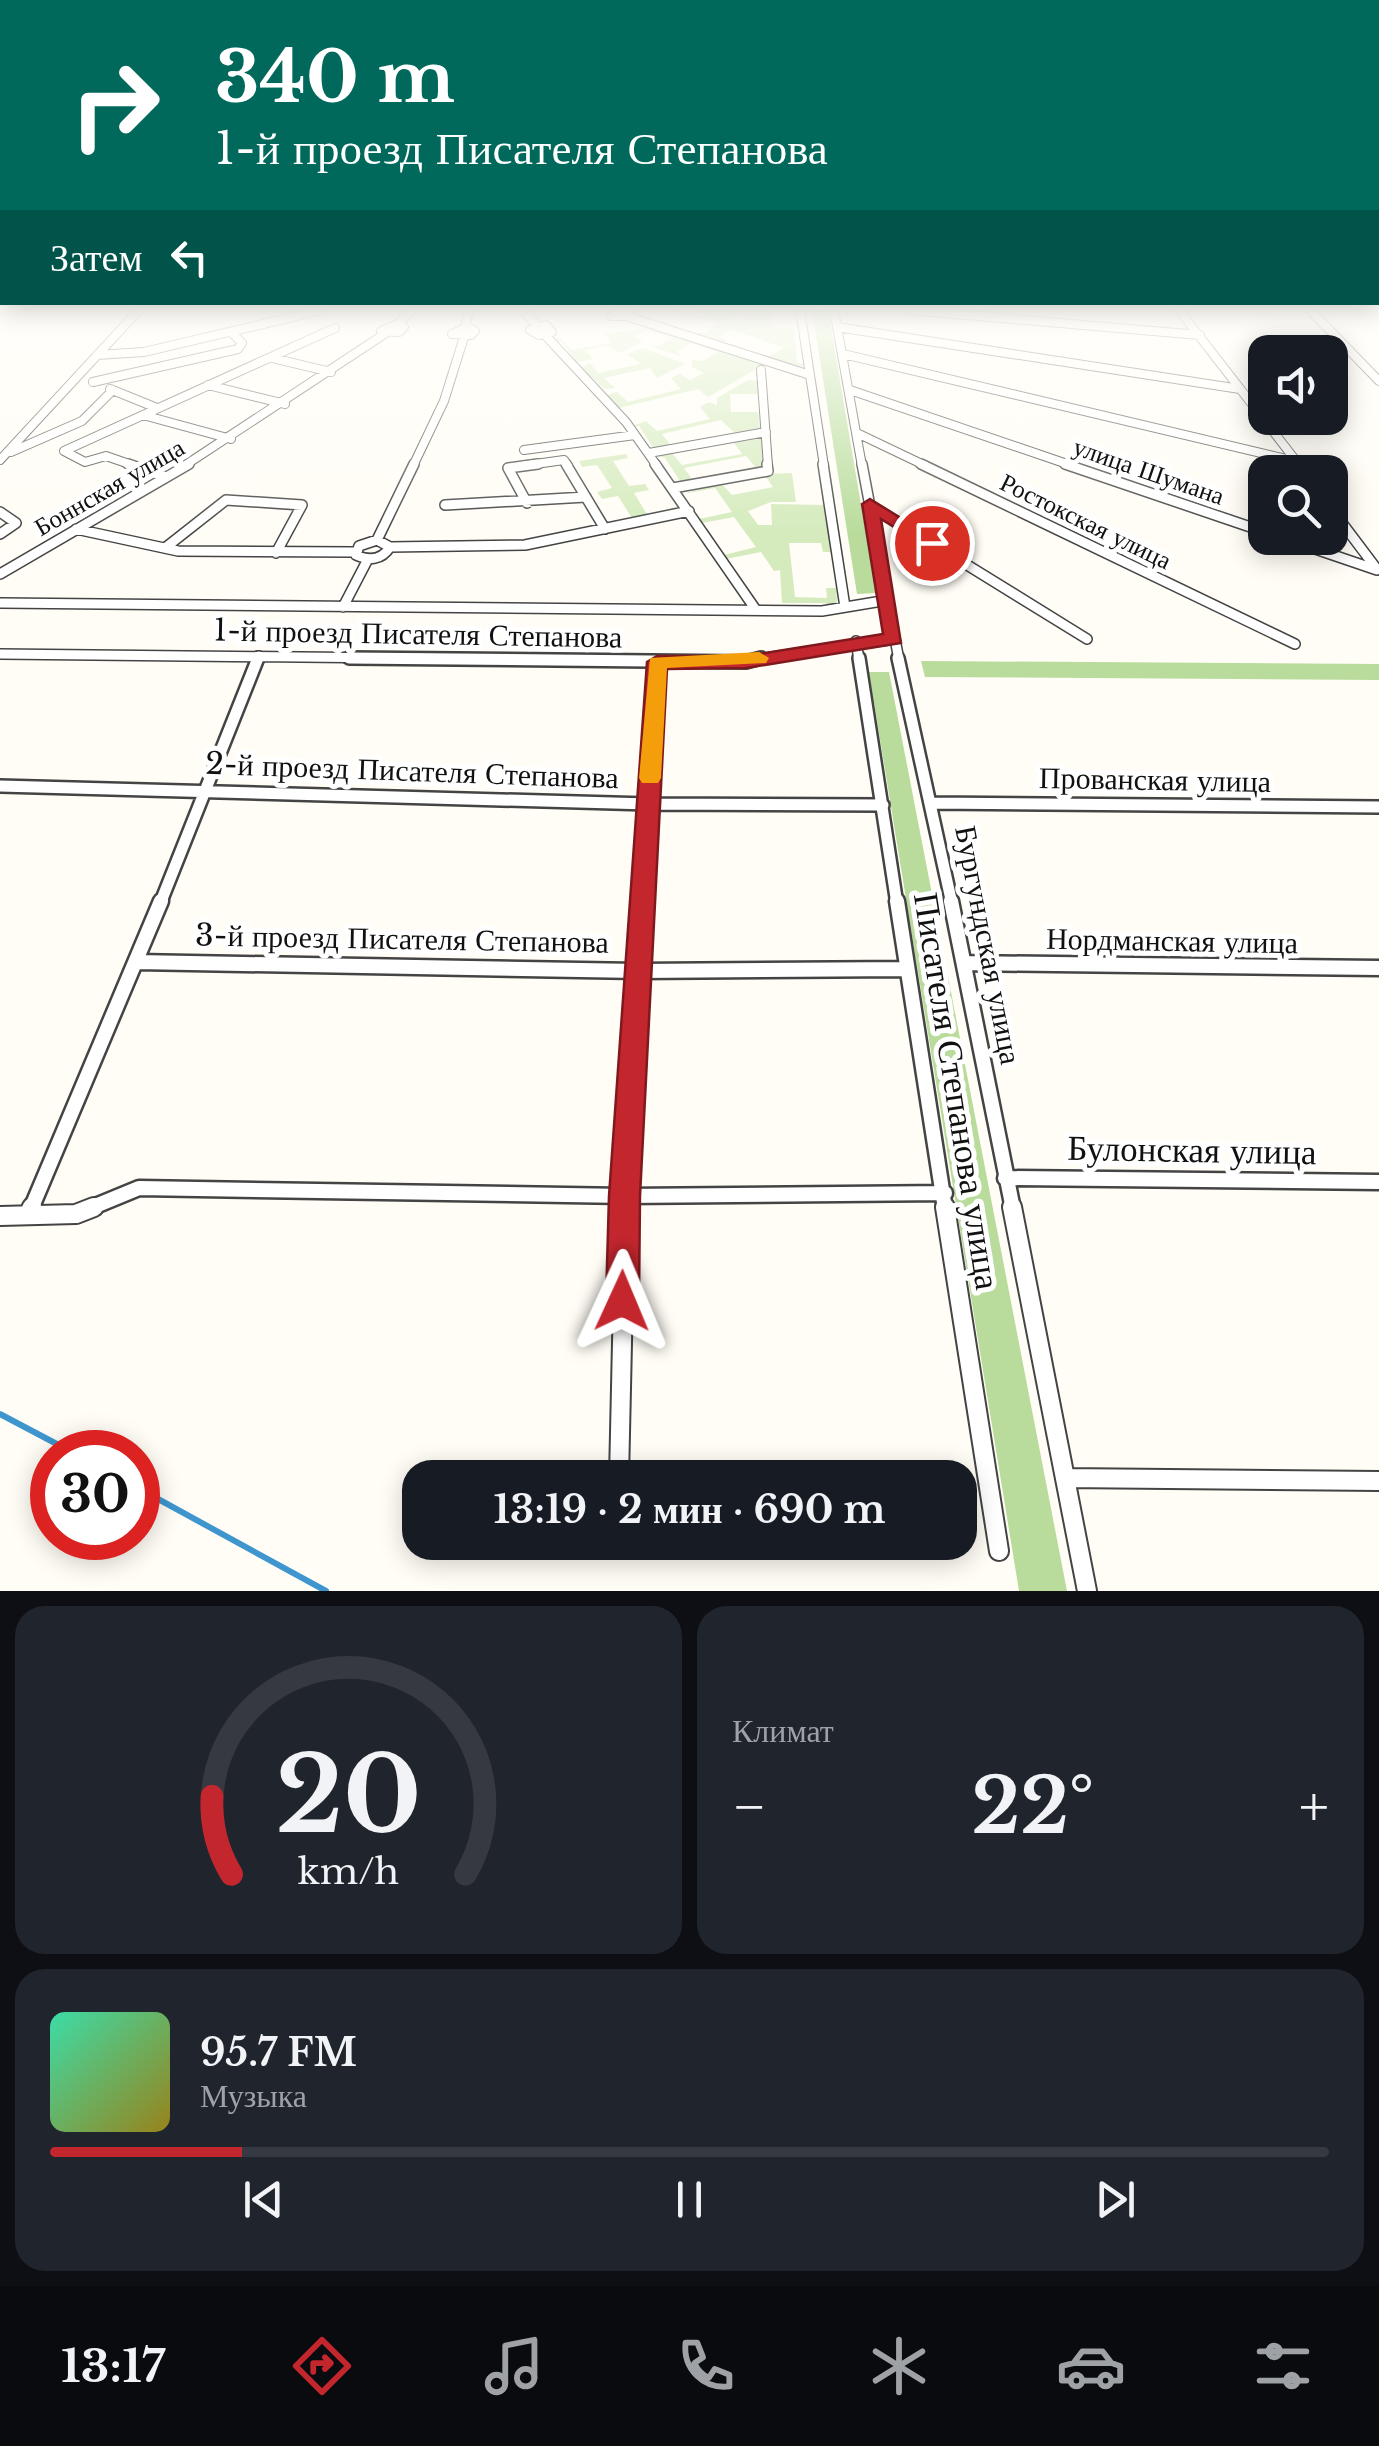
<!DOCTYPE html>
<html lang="ru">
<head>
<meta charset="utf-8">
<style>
  :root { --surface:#171b24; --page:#20242c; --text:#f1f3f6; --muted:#9ea1a6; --line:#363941; --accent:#c4262e }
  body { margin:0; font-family:"Libre Baskerville",serif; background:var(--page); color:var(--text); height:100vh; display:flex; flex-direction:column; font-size:38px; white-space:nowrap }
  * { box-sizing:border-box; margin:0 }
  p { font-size:32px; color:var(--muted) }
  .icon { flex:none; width:55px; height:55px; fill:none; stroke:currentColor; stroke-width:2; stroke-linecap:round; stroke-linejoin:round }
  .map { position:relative; height:1591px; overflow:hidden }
  .drawer { display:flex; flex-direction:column; gap:15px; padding:15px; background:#0d0f14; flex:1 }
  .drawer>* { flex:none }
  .hud { position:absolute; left:0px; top:0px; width:1380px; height:305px; box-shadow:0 5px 25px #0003; background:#00695c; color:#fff; overflow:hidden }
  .controls { position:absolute; left:1248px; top:335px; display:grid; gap:20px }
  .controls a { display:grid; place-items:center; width:100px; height:100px; border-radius:20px; background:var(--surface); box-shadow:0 5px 25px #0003; font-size:50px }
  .speed { position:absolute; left:30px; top:1430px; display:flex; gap:20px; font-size:50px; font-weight:700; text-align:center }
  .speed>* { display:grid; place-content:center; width:130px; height:130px; border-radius:50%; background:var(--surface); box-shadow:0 5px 25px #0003; line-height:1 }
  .speed .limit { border:15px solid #d22; background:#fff; color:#111 }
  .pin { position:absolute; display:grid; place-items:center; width:85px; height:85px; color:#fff; margin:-42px; border:5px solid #fff; border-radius:50%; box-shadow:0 2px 10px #0007 }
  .me { position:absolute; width:110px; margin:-55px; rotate:1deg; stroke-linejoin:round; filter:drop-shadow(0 0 8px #0008) }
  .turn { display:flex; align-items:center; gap:35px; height:210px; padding:0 50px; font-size:45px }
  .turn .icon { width:130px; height:130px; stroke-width:2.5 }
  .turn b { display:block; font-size:70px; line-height:85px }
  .then { display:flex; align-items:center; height:95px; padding:0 50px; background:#0003; gap:20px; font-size:38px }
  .big { font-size:75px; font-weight:700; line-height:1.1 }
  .drawer .widget { flex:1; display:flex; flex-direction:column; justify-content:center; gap:15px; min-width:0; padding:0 35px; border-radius:30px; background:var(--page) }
  .drawer .dial { align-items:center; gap:0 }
  .dial svg { height:260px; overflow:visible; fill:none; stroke:var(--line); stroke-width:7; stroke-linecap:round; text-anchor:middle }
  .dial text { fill:var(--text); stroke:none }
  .song { display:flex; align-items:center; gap:30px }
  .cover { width:120px; height:120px; border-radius:15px; background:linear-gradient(135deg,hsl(160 70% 55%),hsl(50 70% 35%)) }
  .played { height:10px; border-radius:5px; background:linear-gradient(90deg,var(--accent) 15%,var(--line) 15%) }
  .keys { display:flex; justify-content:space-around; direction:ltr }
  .heat { display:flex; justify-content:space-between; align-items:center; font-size:55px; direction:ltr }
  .drawer .tiles { flex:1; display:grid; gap:15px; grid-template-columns:1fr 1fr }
  .widget:last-child { grid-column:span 2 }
  .trip { position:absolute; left:402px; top:1460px; width:575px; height:100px; border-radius:30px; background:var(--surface); box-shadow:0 5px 25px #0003; font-weight:700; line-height:100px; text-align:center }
  .tabs { display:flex; height:160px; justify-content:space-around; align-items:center; background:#090b0e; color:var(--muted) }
  .tabs .icon { width:70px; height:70px }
  .tabs .selected { color:var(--accent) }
  .tabs b { font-size:45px; color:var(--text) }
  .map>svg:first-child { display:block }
  .green { fill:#d5ebbd }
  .forest { fill:#b9dc9c }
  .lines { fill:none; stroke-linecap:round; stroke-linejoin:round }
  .stream { stroke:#3f96cf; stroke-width:6 }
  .street-far4-casing { stroke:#444; stroke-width:10 }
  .street-far3-casing { stroke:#444; stroke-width:12 }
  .street-far2-casing { stroke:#444; stroke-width:16 }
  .street-far1-casing { stroke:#444; stroke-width:19 }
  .street-casing { stroke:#444; stroke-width:22 }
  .street-far4 { stroke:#fff; stroke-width:8 }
  .street-far3 { stroke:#fff; stroke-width:9 }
  .street-far2 { stroke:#fff; stroke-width:11 }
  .street-far1 { stroke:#fff; stroke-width:14 }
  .street { stroke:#fff; stroke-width:18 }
  .route { fill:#c4262e; stroke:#7f191e; stroke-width:2.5 }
  .slow { fill:#f59e0b }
  .labels { text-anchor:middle; stroke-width:10; stroke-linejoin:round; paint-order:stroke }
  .far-street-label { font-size:25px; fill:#111; stroke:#fff }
  .street-label { font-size:30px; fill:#111; stroke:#fff }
  .near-street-label { font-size:35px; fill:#111; stroke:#fff }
</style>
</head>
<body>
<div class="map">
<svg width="1379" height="1591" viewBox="0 0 1379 1591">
  <rect width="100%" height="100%" fill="#fffdf5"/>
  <!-- green -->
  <path class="green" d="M670,310l32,4 -7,-4h51l-12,8 8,3 7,-11h22l1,18h22l3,34 8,3 -7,3 -39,-12 13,-1 12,-7 -53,-19 -12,8 8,3 -4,3 -14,-4 3,-6 -5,5 -17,-5h17l9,-10z
    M651,328l112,33 2,3 -57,33 -10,-8 -79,19 -12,-13 10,-3 11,10 53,-13 -10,-11 9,-4 10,6 14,-7 -12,-6v-7l11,1 15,-9 -27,-9 -15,9 7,5 -35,-12 11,1 13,-8 -26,-9 -12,8 9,4 -23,12 -13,-8 -22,5 8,9 -16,3 -15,-20 -9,-2 6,-3 13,13 39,-7 -6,-9z
    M643,348l42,16 -28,14 -7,-10 -46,10 11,10 -10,1 -24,-21 9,-5 8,10 43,-9 -14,-10z
    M748,380l10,1v13h-28l1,18h27l2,17 -23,6 -16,-15 -59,14 10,13 -18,2 -15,-23h-7l14,-5 11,10 53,-12 -10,-12 9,-5 8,3v-7z
    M758,436l4,2 1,31 -5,1 -12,-14 -62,12 10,14 -20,1 6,-2 -15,-23 -8,-2 14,-4 11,13 60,-11 -10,-14z
    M626,454l2,4 -15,3 16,25 16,-2 4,6 -15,3 14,23 -16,2 -14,-22 -16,3 -5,-7 15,-4 -15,-23 -15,2 -3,-6z
    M792,473l4,29h-25l-23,9 10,14h14l-1,-21 53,1 8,47h-9l-2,-9h-32l6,54 32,1 -1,-10h10l1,15 -10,5 -1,-5h-44l-2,-33 -6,1 -13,-19 -35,7 -2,-4 32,-8 -22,-30 -32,6 -3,-4 33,-7 -17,-24 -32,6 38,-11 11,12 41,-8 -9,-13z"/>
  <!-- forest -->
  <path class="forest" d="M812,310h16l48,283 -19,1z
    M921,661l458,3v16l-454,-3z
    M869,672h20l178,919h-48z"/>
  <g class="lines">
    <!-- stream -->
    <path class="stream" d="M0,1414l72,38
      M138,1488l188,103"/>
    <!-- street-far4 casing -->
    <g class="street-far4-casing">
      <path id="street-far4" d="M523,310l14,16
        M618,310l-7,6h20l-6,-6
        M800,310l24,156
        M834,310l28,156
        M909,310l291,25
        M1179,310l121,156
        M1310,310l69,71
        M629,317l181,58
        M398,324l6,3 -5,5 -18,-1z
        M398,324l14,-14
        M546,325l6,7 -13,3 -9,-5z
        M465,327l4,-17
        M468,327l7,4 -4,4 -19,-1z
        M837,327l403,62
        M544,334l82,88 31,44
        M843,354l452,107
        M97,355l47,-3 178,-42
        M272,358l59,14
        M761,370l7,96
        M93,382l145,-33 4,-6 -10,-10
        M208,385l77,19
        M110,389l47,19
        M850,390l223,76
        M143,415l88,24
        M859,434l67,32
        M524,450l111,-15
        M11,452l71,-31 31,-31
        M649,453l117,-21
        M0,460l139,-150
        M135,466l-29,-10 -21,6 -21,-11 271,-123
        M184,466l202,-133
        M413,466l31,-65 20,-64
        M521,466l43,-6 4,6"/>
    </g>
    <!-- street-far3 casing -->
    <g class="street-far3-casing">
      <path id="street-far3" d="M128,464l38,13
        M566,464l39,65
        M655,464l101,146
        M823,464l22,143
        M862,464l37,196
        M921,464l374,180
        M1065,464l200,68
        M1298,464l6,8
        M673,488l95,-17 -1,-7
        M527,503l-19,-35 30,-4
        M445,505l141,-8
        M870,505l217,134
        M1330,507l46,61
        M0,512l16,11 -16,11
        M76,529l102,22 177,1
        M1283,538l94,32
        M377,540l37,-76
        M377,540l13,7c-8,13 -21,14 -34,8l3,-9z
        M390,547l135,-2 164,-34
        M165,548l61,-48 76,5 -26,48
        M0,574l189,-110
        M0,603l822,8 66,-11
        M343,607l25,-48
        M856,641l3,19
        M0,654l582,6
        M257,660l2,-4
        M752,660l142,-21"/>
    </g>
    <!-- street-far2 casing -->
    <g class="street-far2-casing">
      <path id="street-far2" d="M349,658l397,4 15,-4
        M859,658l38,246
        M898,658l54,246
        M0,786l648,18 235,1
        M931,803l448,4
        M160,904l98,-246
        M643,904l14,-242"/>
    </g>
    <!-- street-far1 casing -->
    <g class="street-far1-casing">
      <path id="street-far1" d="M897,901l48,308
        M951,901l62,308
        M137,962l501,9 267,-2
        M965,963l414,5
        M1005,1178l374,4
        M31,1209l130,-308
        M88,1209l51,-21 486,8 320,-3
        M625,1209l18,-308"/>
    </g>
    <!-- street casing -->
    <g class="street-casing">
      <path id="street" d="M945,1207l54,344
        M1012,1207l75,384
        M28,1215l4,-8
        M0,1216l76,-2 18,-7
        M619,1478l6,-271
        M1065,1478l314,3"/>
    </g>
    <!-- street-far4 -->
    <use href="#street-far4" class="street-far4"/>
    <!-- street-far3 -->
    <use href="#street-far3" class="street-far3"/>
    <!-- street-far2 -->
    <use href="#street-far2" class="street-far2"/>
    <!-- street-far1 -->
    <use href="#street-far1" class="street-far1"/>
    <!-- street -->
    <use href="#street" class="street"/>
  </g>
  <!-- sky -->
  <linearGradient id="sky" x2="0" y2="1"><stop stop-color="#95c6ee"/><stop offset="0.58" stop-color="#fffefa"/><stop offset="1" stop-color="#fffefa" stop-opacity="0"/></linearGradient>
  <rect width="1379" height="533" fill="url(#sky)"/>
  <!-- route -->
  <path class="route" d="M870,499l71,44 -15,4 -45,-28 20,124 -155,25 -79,1 -27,527 -1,105 -5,12 -12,5 -11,-5 -5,-12 3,-105 38,-534 10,-6h89l137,-22 -21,-130z"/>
  <!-- slow -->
  <path class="slow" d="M759,652l10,6 -3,5 -99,5 -6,110 -3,5h-16l-3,-5 11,-120z"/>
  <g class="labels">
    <!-- far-street labels -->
    <g class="far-street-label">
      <text transform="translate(1149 471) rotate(19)" y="9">улица Шумана</text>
      <text transform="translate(109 487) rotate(-30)" y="9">Боннская улица</text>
      <text transform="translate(1086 521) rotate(26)" y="9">Ростокская улица</text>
    </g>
    <!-- street labels -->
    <g class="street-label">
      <text transform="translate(418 634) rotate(1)" y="10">1-й проезд Писателя Степанова</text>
      <text transform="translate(412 771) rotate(2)" y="10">2-й проезд Писателя Степанова</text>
      <text transform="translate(1155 780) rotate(1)" y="10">Прованская улица</text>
      <text transform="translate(402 939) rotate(1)" y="10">3-й проезд Писателя Степанова</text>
      <text transform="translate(1172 941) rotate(1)" y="10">Нордманская улица</text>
      <text transform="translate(988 945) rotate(79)" y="10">Бургундская улица</text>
    </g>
    <!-- near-street labels -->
    <g class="near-street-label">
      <text transform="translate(957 1091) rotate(81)" y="12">Писателя Степанова улица</text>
      <text transform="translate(1192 1150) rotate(1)" y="12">Булонская улица</text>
    </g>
  </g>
</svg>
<div class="controls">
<a><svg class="icon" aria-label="sound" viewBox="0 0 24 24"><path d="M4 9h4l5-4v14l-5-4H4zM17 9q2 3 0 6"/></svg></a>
<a><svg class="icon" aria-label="search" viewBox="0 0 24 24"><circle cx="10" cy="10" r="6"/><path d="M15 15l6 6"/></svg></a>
</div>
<div class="speed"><div class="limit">30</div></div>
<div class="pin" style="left:932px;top:543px;background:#d93025"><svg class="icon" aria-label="arrive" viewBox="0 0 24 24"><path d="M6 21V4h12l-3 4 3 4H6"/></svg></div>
<svg class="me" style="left:622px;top:1301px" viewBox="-20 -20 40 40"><path d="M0-17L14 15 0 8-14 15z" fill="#c4262e" stroke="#fff" stroke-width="4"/></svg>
<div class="trip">13:19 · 2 мин · 690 m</div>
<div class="hud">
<div class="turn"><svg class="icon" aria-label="right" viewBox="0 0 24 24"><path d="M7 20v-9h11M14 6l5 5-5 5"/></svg><div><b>340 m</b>1-й проезд Писателя Степанова</div></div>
<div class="then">Затем<svg class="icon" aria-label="left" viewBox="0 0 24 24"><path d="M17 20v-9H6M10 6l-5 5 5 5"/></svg></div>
</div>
</div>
<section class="drawer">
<div class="tiles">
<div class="widget dial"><svg viewBox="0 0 100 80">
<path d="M14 69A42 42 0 1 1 86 69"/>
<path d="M14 69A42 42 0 0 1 8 45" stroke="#c4262e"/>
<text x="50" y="56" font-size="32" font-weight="700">20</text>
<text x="50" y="72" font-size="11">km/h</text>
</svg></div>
<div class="widget"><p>Климат</p>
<div class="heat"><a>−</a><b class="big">22°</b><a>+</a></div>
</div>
<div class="widget">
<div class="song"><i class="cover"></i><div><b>95.7 FM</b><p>Музыка</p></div></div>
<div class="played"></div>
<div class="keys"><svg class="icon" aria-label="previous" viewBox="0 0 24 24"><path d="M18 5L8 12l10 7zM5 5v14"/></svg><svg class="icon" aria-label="pause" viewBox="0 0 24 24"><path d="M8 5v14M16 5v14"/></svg><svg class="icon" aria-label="next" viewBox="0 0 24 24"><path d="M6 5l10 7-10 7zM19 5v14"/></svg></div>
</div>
</div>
</section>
<nav class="tabs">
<b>13:17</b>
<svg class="icon selected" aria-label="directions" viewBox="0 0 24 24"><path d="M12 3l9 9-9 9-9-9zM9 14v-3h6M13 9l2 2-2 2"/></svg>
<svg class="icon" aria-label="music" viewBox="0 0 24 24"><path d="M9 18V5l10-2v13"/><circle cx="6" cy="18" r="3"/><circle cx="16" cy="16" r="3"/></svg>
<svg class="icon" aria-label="phone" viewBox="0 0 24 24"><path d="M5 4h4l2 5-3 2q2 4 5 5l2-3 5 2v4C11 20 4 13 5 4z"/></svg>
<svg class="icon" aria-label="climate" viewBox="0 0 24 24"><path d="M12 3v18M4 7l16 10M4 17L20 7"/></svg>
<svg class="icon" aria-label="car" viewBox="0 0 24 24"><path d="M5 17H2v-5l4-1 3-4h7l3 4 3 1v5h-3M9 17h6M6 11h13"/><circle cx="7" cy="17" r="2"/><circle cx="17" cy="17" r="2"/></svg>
<svg class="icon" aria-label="filters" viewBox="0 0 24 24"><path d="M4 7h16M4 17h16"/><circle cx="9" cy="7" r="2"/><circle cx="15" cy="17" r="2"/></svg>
</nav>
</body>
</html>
